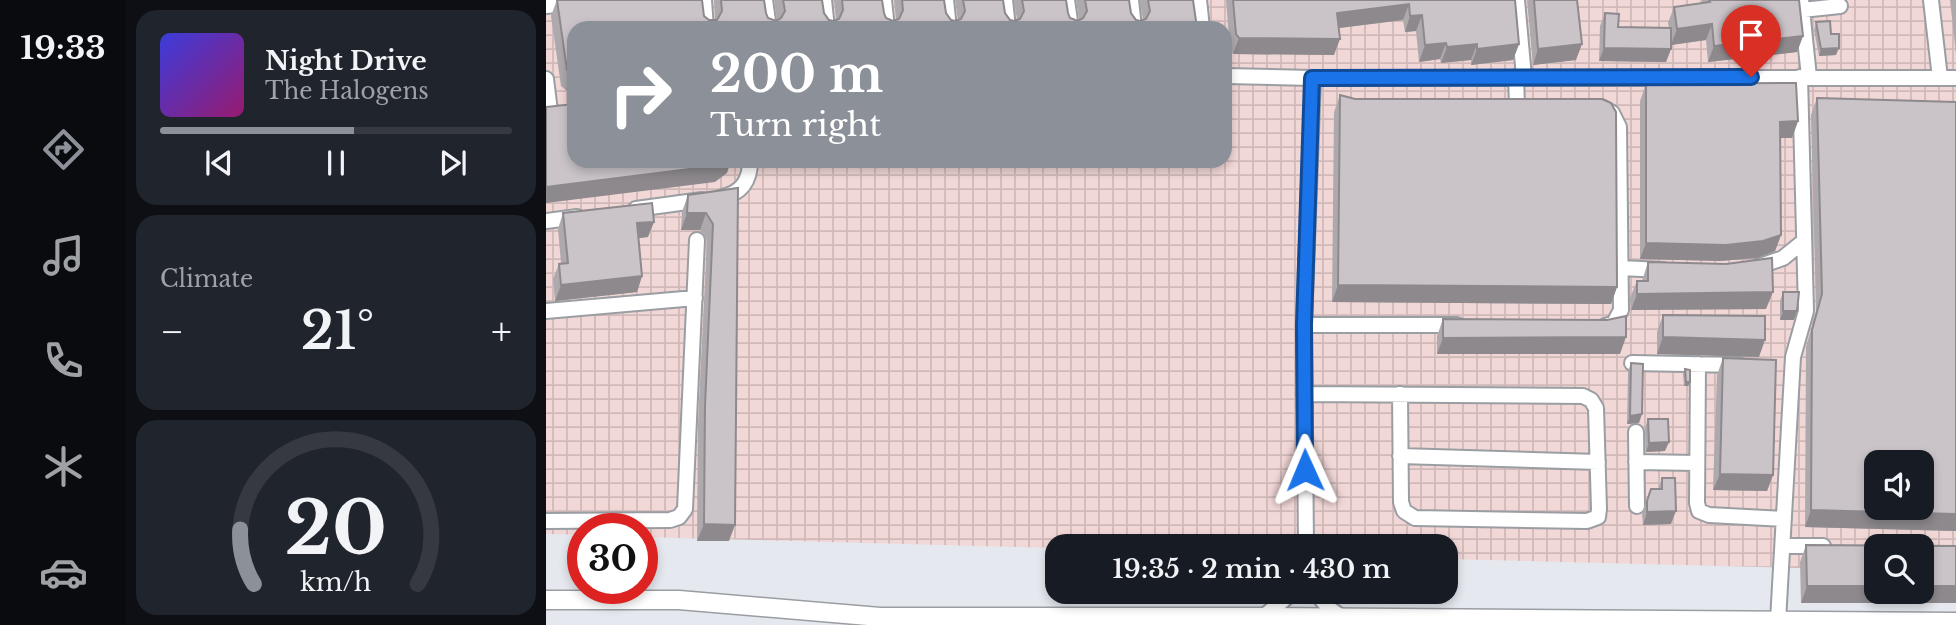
<!DOCTYPE html>
<html lang="en">
<head>
<meta charset="utf-8">
<style>
  :root { --surface:#171b24; --page:#20242c; --text:#f1f3f6; --muted:#9ea1a6; --line:#363941; --accent:#8c9099 }
  body { margin:0; font-family:"Libre Baskerville",serif; background:var(--page); color:var(--text); height:100vh; display:flex; flex-direction:column; font-size:26px; white-space:nowrap }
  * { box-sizing:border-box; margin:0 }
  p { font-size:23px; color:var(--muted) }
  .icon { flex:none; width:38px; height:38px; fill:none; stroke:currentColor; stroke-width:2; stroke-linecap:round; stroke-linejoin:round }
  .map { position:relative; flex:1; overflow:hidden }
  .details { display:flex; flex-direction:column; gap:10px; padding:10px; background:#0d0f14; width:420px }
  .details>* { flex:none }
  .guide { position:absolute; left:21px; top:21px; width:665px; height:147px; border-radius:21px; box-shadow:0 4px 10px #0003; background:#8c9099; color:#fff; overflow:hidden }
  .buttons { position:absolute; left:1318px; top:450px; display:grid; gap:14px }
  .buttons a { display:grid; place-items:center; width:70px; height:70px; border-radius:14px; background:var(--surface); box-shadow:0 4px 10px #0003; font-size:35px }
  .speed { position:absolute; left:21px; top:513px; display:flex; gap:14px; font-size:35px; font-weight:700; text-align:center }
  .speed>* { display:grid; place-content:center; width:91px; height:91px; border-radius:50%; background:var(--surface); box-shadow:0 4px 10px #0003; line-height:1 }
  .speed .limit { border:10px solid #d22; background:#fff; color:#111 }
  .pin { position:absolute; display:grid; place-items:center; width:60px; height:60px; color:#fff; margin:-72px -30px; border-radius:50% 50% 50% 0; rotate:-45deg; box-shadow:0 0 7px #0007 }
  .pin .icon { rotate:45deg }
  .me { position:absolute; width:77px; margin:-38px; rotate:359deg; stroke-linejoin:round; filter:drop-shadow(0 0 5px #0008) }
  .turn { display:flex; align-items:center; gap:24px; height:147px; padding:0 28px; font-size:32px }
  .turn .icon { width:91px; height:91px; stroke-width:2.5 }
  .turn b { display:block; font-size:49px; line-height:60px }
  .big { font-size:52px; font-weight:600; line-height:1.1 }
  .details .widget { flex:1; display:flex; flex-direction:column; justify-content:center; gap:10px; min-width:0; padding:0 24px; border-radius:21px; background:var(--page) }
  .details .dial { align-items:center; gap:0 }
  .dial svg { height:182px; overflow:visible; fill:none; stroke:var(--line); stroke-width:7; stroke-linecap:round; text-anchor:middle }
  .dial text { fill:var(--text); stroke:none }
  .song { display:flex; align-items:center; gap:21px }
  .cover { width:84px; height:84px; border-radius:10px; background:linear-gradient(135deg,hsl(240 70% 55%),hsl(320 70% 35%)) }
  .played { height:7px; border-radius:4px; background:linear-gradient(90deg,var(--accent) 55%,var(--line) 55%) }
  .keys { display:flex; justify-content:space-around; direction:ltr }
  .heat { display:flex; justify-content:space-between; align-items:center; font-size:38px; direction:ltr }
  .trip { position:absolute; left:499px; top:534px; width:413px; height:70px; border-radius:21px; background:var(--surface); box-shadow:0 4px 10px #0003; font-weight:600; line-height:70px; text-align:center }
  main { display:flex; flex:1; min-height:0 }
  .menu { display:flex; flex-direction:column; width:126px; justify-content:space-around; align-items:center; background:#090b0e; color:var(--muted) }
  .menu .icon { width:49px; height:49px }
  .menu .selected { color:var(--accent) }
  .menu b { font-size:32px; color:var(--text) }
  .map>svg:first-child { display:block }
  .industrial { fill:url(#industrial-grid); fill-rule:evenodd }
  .lines { fill:none; stroke-linecap:round; stroke-linejoin:round }
  .minor-casing { stroke:#9a9ea3; stroke-width:18 }
  .major-casing { stroke:#9a9ea3; stroke-width:21 }
  .minor { stroke:#fff; stroke-width:14 }
  .major { stroke:#fff; stroke-width:18 }
  .wall { fill:#aea9ad }
  .shaded-wall { fill:#8d898d }
  .building { fill:#cac4c9; stroke:#8d898d; stroke-width:2; fill-rule:evenodd }
  .route-casing { stroke:#114b97; stroke-width:18 }
  .route { stroke:#1a73e8; stroke-width:12 }
</style>
</head>
<body>
<main>
<nav class="menu">
<b>19:33</b>
<svg class="icon selected" aria-label="directions" viewBox="0 0 24 24"><path d="M12 3l9 9-9 9-9-9zM9 14v-3h6M13 9l2 2-2 2"/></svg>
<svg class="icon" aria-label="music" viewBox="0 0 24 24"><path d="M9 18V5l10-2v13"/><circle cx="6" cy="18" r="3"/><circle cx="16" cy="16" r="3"/></svg>
<svg class="icon" aria-label="phone" viewBox="0 0 24 24"><path d="M5 4h4l2 5-3 2q2 4 5 5l2-3 5 2v4C11 20 4 13 5 4z"/></svg>
<svg class="icon" aria-label="climate" viewBox="0 0 24 24"><path d="M12 3v18M4 7l16 10M4 17L20 7"/></svg>
<svg class="icon" aria-label="car" viewBox="0 0 24 24"><path d="M5 17H2v-5l4-1 3-4h7l3 4 3 1v5h-3M9 17h6M6 11h13"/><circle cx="7" cy="17" r="2"/><circle cx="17" cy="17" r="2"/></svg>
</nav>
<section class="details">
<div class="widget">
<div class="song"><i class="cover"></i><div><b>Night Drive</b><p>The Halogens</p></div></div>
<div class="played"></div>
<div class="keys"><svg class="icon" aria-label="previous" viewBox="0 0 24 24"><path d="M18 5L8 12l10 7zM5 5v14"/></svg><svg class="icon" aria-label="pause" viewBox="0 0 24 24"><path d="M8 5v14M16 5v14"/></svg><svg class="icon" aria-label="next" viewBox="0 0 24 24"><path d="M6 5l10 7-10 7zM19 5v14"/></svg></div>
</div>
<div class="widget"><p>Climate</p>
<div class="heat"><a>−</a><b class="big">21°</b><a>+</a></div>
</div>
<div class="widget dial"><svg viewBox="0 0 100 80">
<path d="M14 69A42 42 0 1 1 86 69"/>
<path d="M14 69A42 42 0 0 1 8 45" stroke="#8c9099"/>
<text x="50" y="56" font-size="32" font-weight="700">20</text>
<text x="50" y="72" font-size="11">km/h</text>
</svg></div>
</section>
<div class="map">
<svg width="1410" height="625" viewBox="0 0 1410 625">
  <defs>
    <pattern id="industrial-grid" width="8" height="8" patternUnits="userSpaceOnUse" patternTransform="scale(1.75)"><rect width="8" height="8" fill="#f2d7d7"/><path d="M0 4h8M4 0v8" fill="none" stroke="#d0b9b9"/></pattern>
  </defs>
  <rect width="100%" height="100%" fill="#e5e9ef"/>
  <!-- industrial -->
  <path class="industrial" d="M0,0h1410v572l-34,-26h-46v24l-430,-11v-13h-389v2l-415,-11v-9h-59v7l-37,-1zM28,28h651v133h-651zM1330,462h46v46h-46z"/>
  <g class="lines">
    <!-- minor casing -->
    <g class="minor-casing">
      <path id="minor" d="M158,0l2,28
        M219,0l4,28
        M278,0l3,28
        M338,0l3,28
        M400,0l3,28
        M459,0l3,28
        M521,0l4,28
        M585,0l3,28
        M653,0l3,28
        M971,0l7,77
        M1255,0l8,77
        M1385,0l9,78
        M0,6l62,-6
        M1256,10l38,-4
        M679,76l88,2h643
        M970,77l1,28
        M0,79l4,32
        M1055,107l11,6 7,14 2,183 -7,13 -11,4
        M176,197c20,-4 28,-17 28,-36
        M90,209l66,-9
        M0,221l31,-4
        M1211,267l26,-9 21,-17
        M1074,268l43,2
        M0,311l149,-13
        M758,325h153
        M1086,363l107,2
        M1152,364l-1,139 2,8 10,4 75,4
        M758,394l279,2 8,4 5,8 3,101 -1,8 -11,4 -172,-3 -11,-7 -3,-9 -1,-108
        M1090,432l1,74
        M854,456l198,6
        M1090,462l61,1
        M0,521l124,-1 9,-3 6,-8 12,-269
        M760,546l-2,-221 9,-247
        M1237,546h40
        M769,592l15,17 13,9
        M717,617l30,-25
        M1232,621l15,-264 13,-46 -6,-234"/>
    </g>
    <!-- major casing -->
    <g class="major-casing">
      <path id="major" d="M0,600h133l201,17h383l693,5"/>
    </g>
    <!-- minor -->
    <use href="#minor" class="minor"/>
    <!-- major -->
    <use href="#major" class="major"/>
  </g>
  <!-- wall -->
  <path class="wall" d="M11,0l147,16 5,4h6l-1,-20h50l2,13 2,5 8,3 1,-1 -3,-20h48l2,13 5,7 4,1 3,-1 -2,-20h48l2,13 2,5 7,3 3,-1 -2,-20h50l2,13 5,7 4,1 3,-1 -3,-20h48l2,13 5,7 4,1 3,-1 -3,-20h52l2,13 2,5 8,3 1,-1 -3,-20h53l2,13 5,7 4,1 3,-1 -3,-20h53l4,28h-623v61l-8,1 -5,-4 -10,-70z
    M680,0h289l4,44 -6,16 -42,5v-5l-30,3 -1,-4 -21,3 -3,-31 -11,1 -2,-12 -64,8 -5,27 -101,-1 -3,-4z
    M981,0h50l-1,60 -43,5z
    M1156,0h97l4,36 -6,16 -89,10 -2,-22 -35,5v-4v8l-5,13 -67,-1 1,-35 5,-13 13,14 51,1 -1,-5 6,-16 28,-4z
    M1404,0h6v54z
    M1270,22l15,12 5,21 -17,1 -5,-26z
    M1100,84l152,37 -6,17h-12l1,97 -6,16 -18,7 -37,3 -80,-2v-158z
    M794,95l277,192 -6,17 -279,-2 2,-190z
    M1271,98l139,433 -151,-4 1,-180 10,-36 -5,-196z
    M192,188l-9,353h-32l1,-118 9,-183 -7,-10h-19l1,-18 6,-17z
    M17,213l85,24 -9,1 3,38 -5,16 -82,9 -2,-22 6,-15 2,-1 -3,-34z
    M1102,262l118,47 -135,1 -1,-12 7,-17h5z
    M1237,292l11,28h-14v-19z
    M1117,315l96,42 -102,-3v-22z
    M897,319l177,35h-183v-18z
    M1177,358l50,117 -6,16 -54,-1 4,-115z
    M1085,363l8,60 -12,1 1,-52z
    M1139,369l5,13 -2,4h-4l-1,-12z
    M1102,419l17,32 -19,1 -1,-24z
    M1116,478l9,46 -28,1 -1,-11 9,-25h7z
    M1260,545l150,1 -155,57 -1,-41z"/>
  <!-- shaded-wall -->
  <path class="shaded-wall" d="M863,4l-6,16 -72,9 6,-16z
    M876,15l-6,16 -11,1 5,-16z
    M1166,24l-6,16 -35,5 6,-16z
    M1257,36l-6,16 -89,10 6,-16z
    M693,38l101,1 -6,16 -101,-1z
    M900,43l-6,16 -21,3 6,-17z
    M931,44l-6,16 -30,3 6,-16z
    M973,44l-6,16 -42,5 6,-16z
    M1036,44l-6,16 -43,5 5,-16z
    M1058,48l67,1 -5,13 -67,-1z
    M1293,48l-3,7 -17,1 2,-7z
    M26,73h2v16l-8,1z
    M1252,121l-6,17h-18l6,-16z
    M181,161h4l-4,12 -12,9 -169,21v-16z
    M141,213h19l-6,17h-19z
    M108,222l-6,15 -17,2 6,-16z
    M1235,235l-6,16 -18,7 -37,3 -80,-2 6,-16z
    M96,276l-5,16 -82,9 6,-16z
    M792,285l279,2 -6,17 -279,-2z
    M1227,292l-7,17 -135,1 6,-16z
    M1237,311h14l-3,9h-14z
    M1080,337l-6,17h-183l6,-16z
    M1117,337l102,3 -6,17 -102,-3z
    M1140,382h4l-2,4h-4z
    M1096,414l-3,9 -12,1 3,-8z
    M1123,442l-4,9 -19,1 3,-9z
    M1174,474l53,1 -6,16 -54,-1z
    M1265,510l145,4v17l-151,-4z
    M1130,511l-5,13 -28,1 4,-13z
    M158,524l31,1 -6,16h-32z
    M1261,586h69v6h46v-6h34v17h-155z"/>
  <!-- building -->
  <path class="building" d="M11,0h145l2,16 5,4h8l5,-9 -1,-11h43l2,13 2,5 8,3 5,-3 4,-7 -2,-11h39l2,13 5,7 4,1 6,-2 4,-9 -1,-10h40l2,13 2,5 7,3 6,-2 4,-9 -1,-10h42l2,13 5,7 4,1 6,-2 4,-8 -2,-11h40l2,13 5,7 4,1 6,-2 4,-8 -2,-11h44l2,13 2,5 8,3 5,-3 4,-7 -2,-11h44l2,13 5,7 4,1 6,-2 4,-8 -2,-11h45l4,28h-623v45h-2l-5,-3z
    M687,0h282l4,44 -42,5v-5l-30,3 -1,-4 -21,2 -3,-30 -12,1 -1,-12 -72,9 3,26 -101,-1 -3,-4z
    M988,0h43l5,44 -44,5z
    M1163,0h90l4,36 -89,10 -2,-22 -35,5 -3,-22 36,-5z
    M1059,13l14,1 -1,13 53,1v21l-67,-1z
    M1284,21l1,13h8v14l-18,1 -5,-27z
    M1250,83l2,38 -18,1 1,113 -18,6 -37,4 -80,-2v-159z
    M794,95l15,4h247l9,4 5,9 1,175 -279,-2z
    M1271,98l139,4v412l-145,-4 1,-180 10,-36zM1330,462h46v46h-46z
    M28,104v57h153l-6,4 -175,22v-80z
    M192,188l-3,337 -31,-1 1,-118 8,-182 -7,-11h-19l1,-18z
    M106,203l2,19 -17,1 5,53 -81,9 -2,-21 9,-1 -5,-50z
    M1226,258l1,34 -136,2v-13h11v-19l78,2z
    M1237,292h16l-2,19h-14z
    M1117,315l102,1v24l-102,-3z
    M1080,316v21l-183,1v-19l164,1z
    M1177,358l53,2 -3,115 -53,-1z
    M1085,363l12,1 -1,50 -12,2z
    M1139,369l5,1v12h-4z
    M1102,419h20l1,23 -20,1z
    M1116,478h13l1,33 -29,1v-11l4,-12h11z
    M1260,545l150,1v40h-34v-40h-46v40h-69z"/>
  <g class="lines">
    <!-- route casing -->
    <g class="route-casing">
      <path id="route" d="M759,470l-1,-145 8,-247 439,-1"/>
    </g>
    <!-- route -->
    <use href="#route" class="route"/>
  </g>
</svg>
<div class="buttons">
<a><svg class="icon" aria-label="sound" viewBox="0 0 24 24"><path d="M4 9h4l5-4v14l-5-4H4zM17 9q2 3 0 6"/></svg></a>
<a><svg class="icon" aria-label="search" viewBox="0 0 24 24"><circle cx="10" cy="10" r="6"/><path d="M15 15l6 6"/></svg></a>
</div>
<div class="speed"><div class="limit">30</div></div>
<div class="pin" style="left:1205px;top:77px;background:#d93025"><svg class="icon" aria-label="arrive" viewBox="0 0 24 24"><path d="M6 21V4h12l-3 4 3 4H6"/></svg></div>
<svg class="me" style="left:759px;top:470px" viewBox="-20 -20 40 40"><path d="M0-17L14 15 0 8-14 15z" fill="#1a73e8" stroke="#fff" stroke-width="4"/></svg>
<div class="trip">19:35 · 2 min · 430 m</div>
<div class="guide">
<div class="turn"><svg class="icon" aria-label="right" viewBox="0 0 24 24"><path d="M7 20v-9h11M14 6l5 5-5 5"/></svg><div><b>200 m</b>Turn right</div></div>
</div>
</div>
</main>
</body>
</html>
